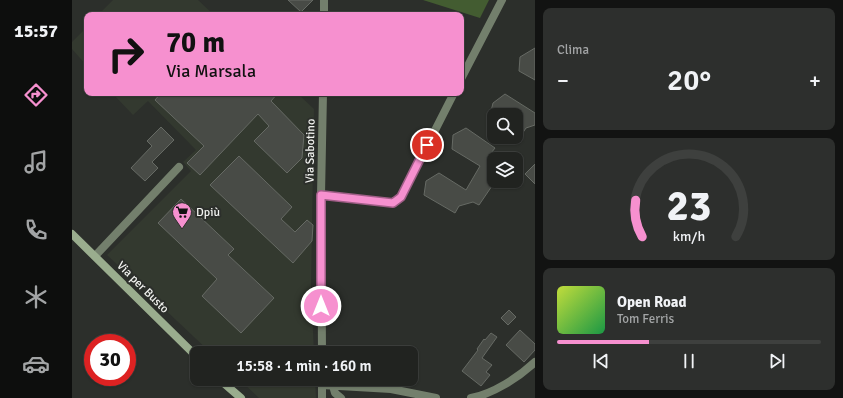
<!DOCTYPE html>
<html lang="it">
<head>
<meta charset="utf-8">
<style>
  :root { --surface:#212320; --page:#2d2f2d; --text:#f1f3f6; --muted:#a2a4a5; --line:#3e403e; --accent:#f690cf }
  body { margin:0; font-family:Signika,sans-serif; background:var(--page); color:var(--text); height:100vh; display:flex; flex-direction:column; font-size:15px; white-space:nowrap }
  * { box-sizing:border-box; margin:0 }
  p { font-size:13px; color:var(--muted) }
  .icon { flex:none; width:22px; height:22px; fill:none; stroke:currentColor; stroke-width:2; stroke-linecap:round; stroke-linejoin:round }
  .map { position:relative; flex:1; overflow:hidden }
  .panel { display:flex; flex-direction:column; gap:8px; padding:8px; background:#121312; width:308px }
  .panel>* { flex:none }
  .hud { position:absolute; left:12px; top:12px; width:380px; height:84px; border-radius:8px; box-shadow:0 1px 3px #0004,0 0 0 1px var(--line); background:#f690cf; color:#111; overflow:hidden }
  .buttons { position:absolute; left:415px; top:108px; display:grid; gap:8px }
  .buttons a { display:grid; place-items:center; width:36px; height:36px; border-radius:8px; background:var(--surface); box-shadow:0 1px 3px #0004,0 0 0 1px var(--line); font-size:20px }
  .speed { position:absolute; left:12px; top:334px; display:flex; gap:8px; font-size:20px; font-weight:700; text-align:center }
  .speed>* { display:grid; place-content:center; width:52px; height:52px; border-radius:50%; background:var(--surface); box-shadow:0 1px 3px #0004,0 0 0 1px var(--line); line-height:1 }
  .speed .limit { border:6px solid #d22; background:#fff; color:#111 }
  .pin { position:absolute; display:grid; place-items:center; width:34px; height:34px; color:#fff; margin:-17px; border:2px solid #fff; border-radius:50%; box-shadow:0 1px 4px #0007 }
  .me { position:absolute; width:44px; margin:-22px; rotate:0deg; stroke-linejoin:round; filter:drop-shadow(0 0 3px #0008) }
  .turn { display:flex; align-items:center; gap:14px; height:84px; padding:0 16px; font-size:18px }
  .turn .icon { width:52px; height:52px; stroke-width:2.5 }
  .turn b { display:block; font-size:28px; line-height:34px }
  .big { font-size:30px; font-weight:600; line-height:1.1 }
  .panel .widget { flex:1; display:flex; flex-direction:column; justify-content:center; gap:6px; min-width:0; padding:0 14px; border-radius:8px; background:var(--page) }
  .panel .dial { align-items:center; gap:0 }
  .dial svg { height:104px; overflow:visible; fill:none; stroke:var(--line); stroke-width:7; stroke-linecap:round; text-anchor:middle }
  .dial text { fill:var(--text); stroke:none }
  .song { display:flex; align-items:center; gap:12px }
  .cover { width:48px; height:48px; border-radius:6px; background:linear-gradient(135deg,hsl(70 70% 55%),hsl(140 70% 35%)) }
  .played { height:4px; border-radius:2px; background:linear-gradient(90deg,var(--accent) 35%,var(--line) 35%) }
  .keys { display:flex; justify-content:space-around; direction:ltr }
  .heat { display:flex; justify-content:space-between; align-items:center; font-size:22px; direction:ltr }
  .trip { position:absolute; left:118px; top:346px; width:228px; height:40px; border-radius:8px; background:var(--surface); box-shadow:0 1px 3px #0004,0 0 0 1px var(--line); font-weight:600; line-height:40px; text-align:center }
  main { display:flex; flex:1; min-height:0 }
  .tabs { display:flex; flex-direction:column; width:72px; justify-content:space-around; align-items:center; background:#0d0e0d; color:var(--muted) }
  .tabs .icon { width:28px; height:28px }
  .tabs .selected { color:var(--accent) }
  .tabs b { font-size:18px; color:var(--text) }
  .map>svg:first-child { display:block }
  .built { fill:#33392f }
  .forest { fill:#435c31 }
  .building { fill:#484b46; stroke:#666a64 }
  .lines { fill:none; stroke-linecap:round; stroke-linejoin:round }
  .street { stroke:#737f6c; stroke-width:8 }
  .secondary { stroke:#9aad8e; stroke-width:8 }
  .route-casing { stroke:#a05e87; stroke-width:10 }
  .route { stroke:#f690cf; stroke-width:7 }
  .labels { text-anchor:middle; stroke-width:4; stroke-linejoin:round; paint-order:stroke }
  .street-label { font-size:12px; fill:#f2f3f0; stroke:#2c2f2b }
  .poi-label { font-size:12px; fill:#f2f3f0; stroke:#2c2f2b; text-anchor:start }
</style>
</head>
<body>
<main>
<nav class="tabs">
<b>15:57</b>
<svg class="icon selected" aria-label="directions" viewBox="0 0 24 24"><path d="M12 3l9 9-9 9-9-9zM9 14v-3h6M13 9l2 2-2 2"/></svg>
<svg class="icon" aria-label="music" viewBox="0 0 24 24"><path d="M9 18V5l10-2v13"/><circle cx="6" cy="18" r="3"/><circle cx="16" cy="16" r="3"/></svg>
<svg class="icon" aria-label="phone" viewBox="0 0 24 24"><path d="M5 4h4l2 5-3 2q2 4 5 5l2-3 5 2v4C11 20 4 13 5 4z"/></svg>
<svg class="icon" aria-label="climate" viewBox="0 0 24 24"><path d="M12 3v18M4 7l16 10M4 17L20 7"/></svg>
<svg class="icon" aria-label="car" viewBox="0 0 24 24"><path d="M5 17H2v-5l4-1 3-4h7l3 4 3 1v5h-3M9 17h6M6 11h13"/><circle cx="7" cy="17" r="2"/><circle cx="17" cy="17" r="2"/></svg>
</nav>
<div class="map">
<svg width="463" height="398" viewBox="0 0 463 398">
  <rect width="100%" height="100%" fill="#2c2f2b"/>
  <!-- built -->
  <path class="built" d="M41,0h85l16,15h-116z
    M15,27v39l-15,-17v-7z
    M40,93h185l17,16 -3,179 3,65h-103l-104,-98 84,-84 -8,-9 13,-12 -48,-49 -15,14z
    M167,379h76l1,19h-57z"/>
  <!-- forest -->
  <path class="forest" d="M351,0h66l-9,18z"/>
  <!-- building -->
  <path class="building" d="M216,0h25l-12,12z
    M463,48v32l-16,-9 1,-14z
    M89,93h117l-7,8 33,34 -2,23 -15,15 -33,-32 15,-15 -11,-12 -58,61 -13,-12 17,-17 -49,-46z
    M433,94l30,19v12l-9,3 -4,6 -6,-3v-16h-26l3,-12z
    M89,127l13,13 -22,22 6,6 -13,13 -14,-13 21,-22 -5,-5z
    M394,128l29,20 -7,9 4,14 2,1v11l-15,22 -6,-3 -14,4 -4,7 -31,-18 2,-14 13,-8 27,17 14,-24 -28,-17 1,-14z
    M167,156l53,51 -11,12 14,13 12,-12 6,5 -1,16 -19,22 -83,-78z
    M463,164v20l-10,-10z
    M109,199l53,50 -6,6 46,43 -33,35 -39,-37 15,-17 -59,-56z
    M437,310l7,7 -8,8 -7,-7z
    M448,330l15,14v6l-11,12 -18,-17z
    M419,333l6,4 -15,21 10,7 -6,7 4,3 -9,11 -19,-15 16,-21 -1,-1 7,-10 1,1z"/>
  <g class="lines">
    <!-- street -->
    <path class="street" d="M252,15v-15
      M389,79l41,-79
      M249,195l72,8 8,-6 53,-104
      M23,256l84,-89
      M250,353l-1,-158 2,-102
      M250,385l69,4 45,9
      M261,386l2,7 6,5
      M250,398v-19
      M399,398c22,-4 48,-21 64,-36"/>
    <!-- secondary -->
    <path class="secondary" d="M0,234l125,123
      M147,379l22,19"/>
  </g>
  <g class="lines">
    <!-- route casing -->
    <g class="route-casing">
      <path id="route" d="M249,306v-111l72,8 8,-6 26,-52"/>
    </g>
    <!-- route -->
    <use href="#route" class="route"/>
  </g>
  <!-- icons -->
  <defs>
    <g id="supermarket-pin" transform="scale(1)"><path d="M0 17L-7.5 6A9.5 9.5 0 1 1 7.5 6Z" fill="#f690cf" stroke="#2c2f2b"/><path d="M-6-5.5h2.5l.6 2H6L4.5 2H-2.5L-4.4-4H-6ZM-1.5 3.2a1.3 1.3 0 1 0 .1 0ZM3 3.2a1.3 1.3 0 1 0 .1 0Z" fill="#111"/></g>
  </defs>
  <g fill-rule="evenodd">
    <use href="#supermarket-pin" x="110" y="212"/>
  </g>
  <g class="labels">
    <!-- street labels -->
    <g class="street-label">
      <text transform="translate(238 151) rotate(-89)" y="4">Via Sabotino</text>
      <text transform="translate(71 287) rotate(45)" y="4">Via per Busto</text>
    </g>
    <!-- poi labels -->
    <g class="poi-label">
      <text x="124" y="216">Dpiù</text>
    </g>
  </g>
</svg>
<div class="buttons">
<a><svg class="icon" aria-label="search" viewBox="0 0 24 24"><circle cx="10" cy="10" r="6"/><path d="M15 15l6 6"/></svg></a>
<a><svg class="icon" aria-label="layers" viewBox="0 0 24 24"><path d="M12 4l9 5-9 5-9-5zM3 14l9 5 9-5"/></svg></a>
</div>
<div class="speed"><div class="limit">30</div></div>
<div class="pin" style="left:355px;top:145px;background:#d93025"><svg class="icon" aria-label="arrive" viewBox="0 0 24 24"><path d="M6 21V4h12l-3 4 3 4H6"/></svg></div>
<svg class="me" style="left:249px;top:306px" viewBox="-20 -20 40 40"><circle r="17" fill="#f690cf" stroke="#fff" stroke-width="3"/><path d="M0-11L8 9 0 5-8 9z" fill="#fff"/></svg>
<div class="trip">15:58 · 1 min · 160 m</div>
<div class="hud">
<div class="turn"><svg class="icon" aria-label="right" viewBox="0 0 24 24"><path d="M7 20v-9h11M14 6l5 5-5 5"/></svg><div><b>70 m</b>Via Marsala</div></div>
</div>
</div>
<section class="panel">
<div class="widget"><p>Clima</p>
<div class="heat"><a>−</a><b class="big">20°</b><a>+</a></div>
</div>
<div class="widget dial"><svg viewBox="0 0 100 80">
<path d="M14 69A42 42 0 1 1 86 69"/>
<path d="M14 69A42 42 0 0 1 9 41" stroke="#f690cf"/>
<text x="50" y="56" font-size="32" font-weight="700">23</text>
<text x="50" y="72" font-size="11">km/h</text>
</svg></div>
<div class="widget">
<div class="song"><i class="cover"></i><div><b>Open Road</b><p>Tom Ferris</p></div></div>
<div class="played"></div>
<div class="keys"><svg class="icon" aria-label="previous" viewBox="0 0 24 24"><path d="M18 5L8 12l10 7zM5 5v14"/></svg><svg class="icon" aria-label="pause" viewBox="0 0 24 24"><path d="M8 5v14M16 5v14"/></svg><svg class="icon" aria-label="next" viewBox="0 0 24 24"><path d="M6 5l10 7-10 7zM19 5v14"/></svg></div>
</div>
</section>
</main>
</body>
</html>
